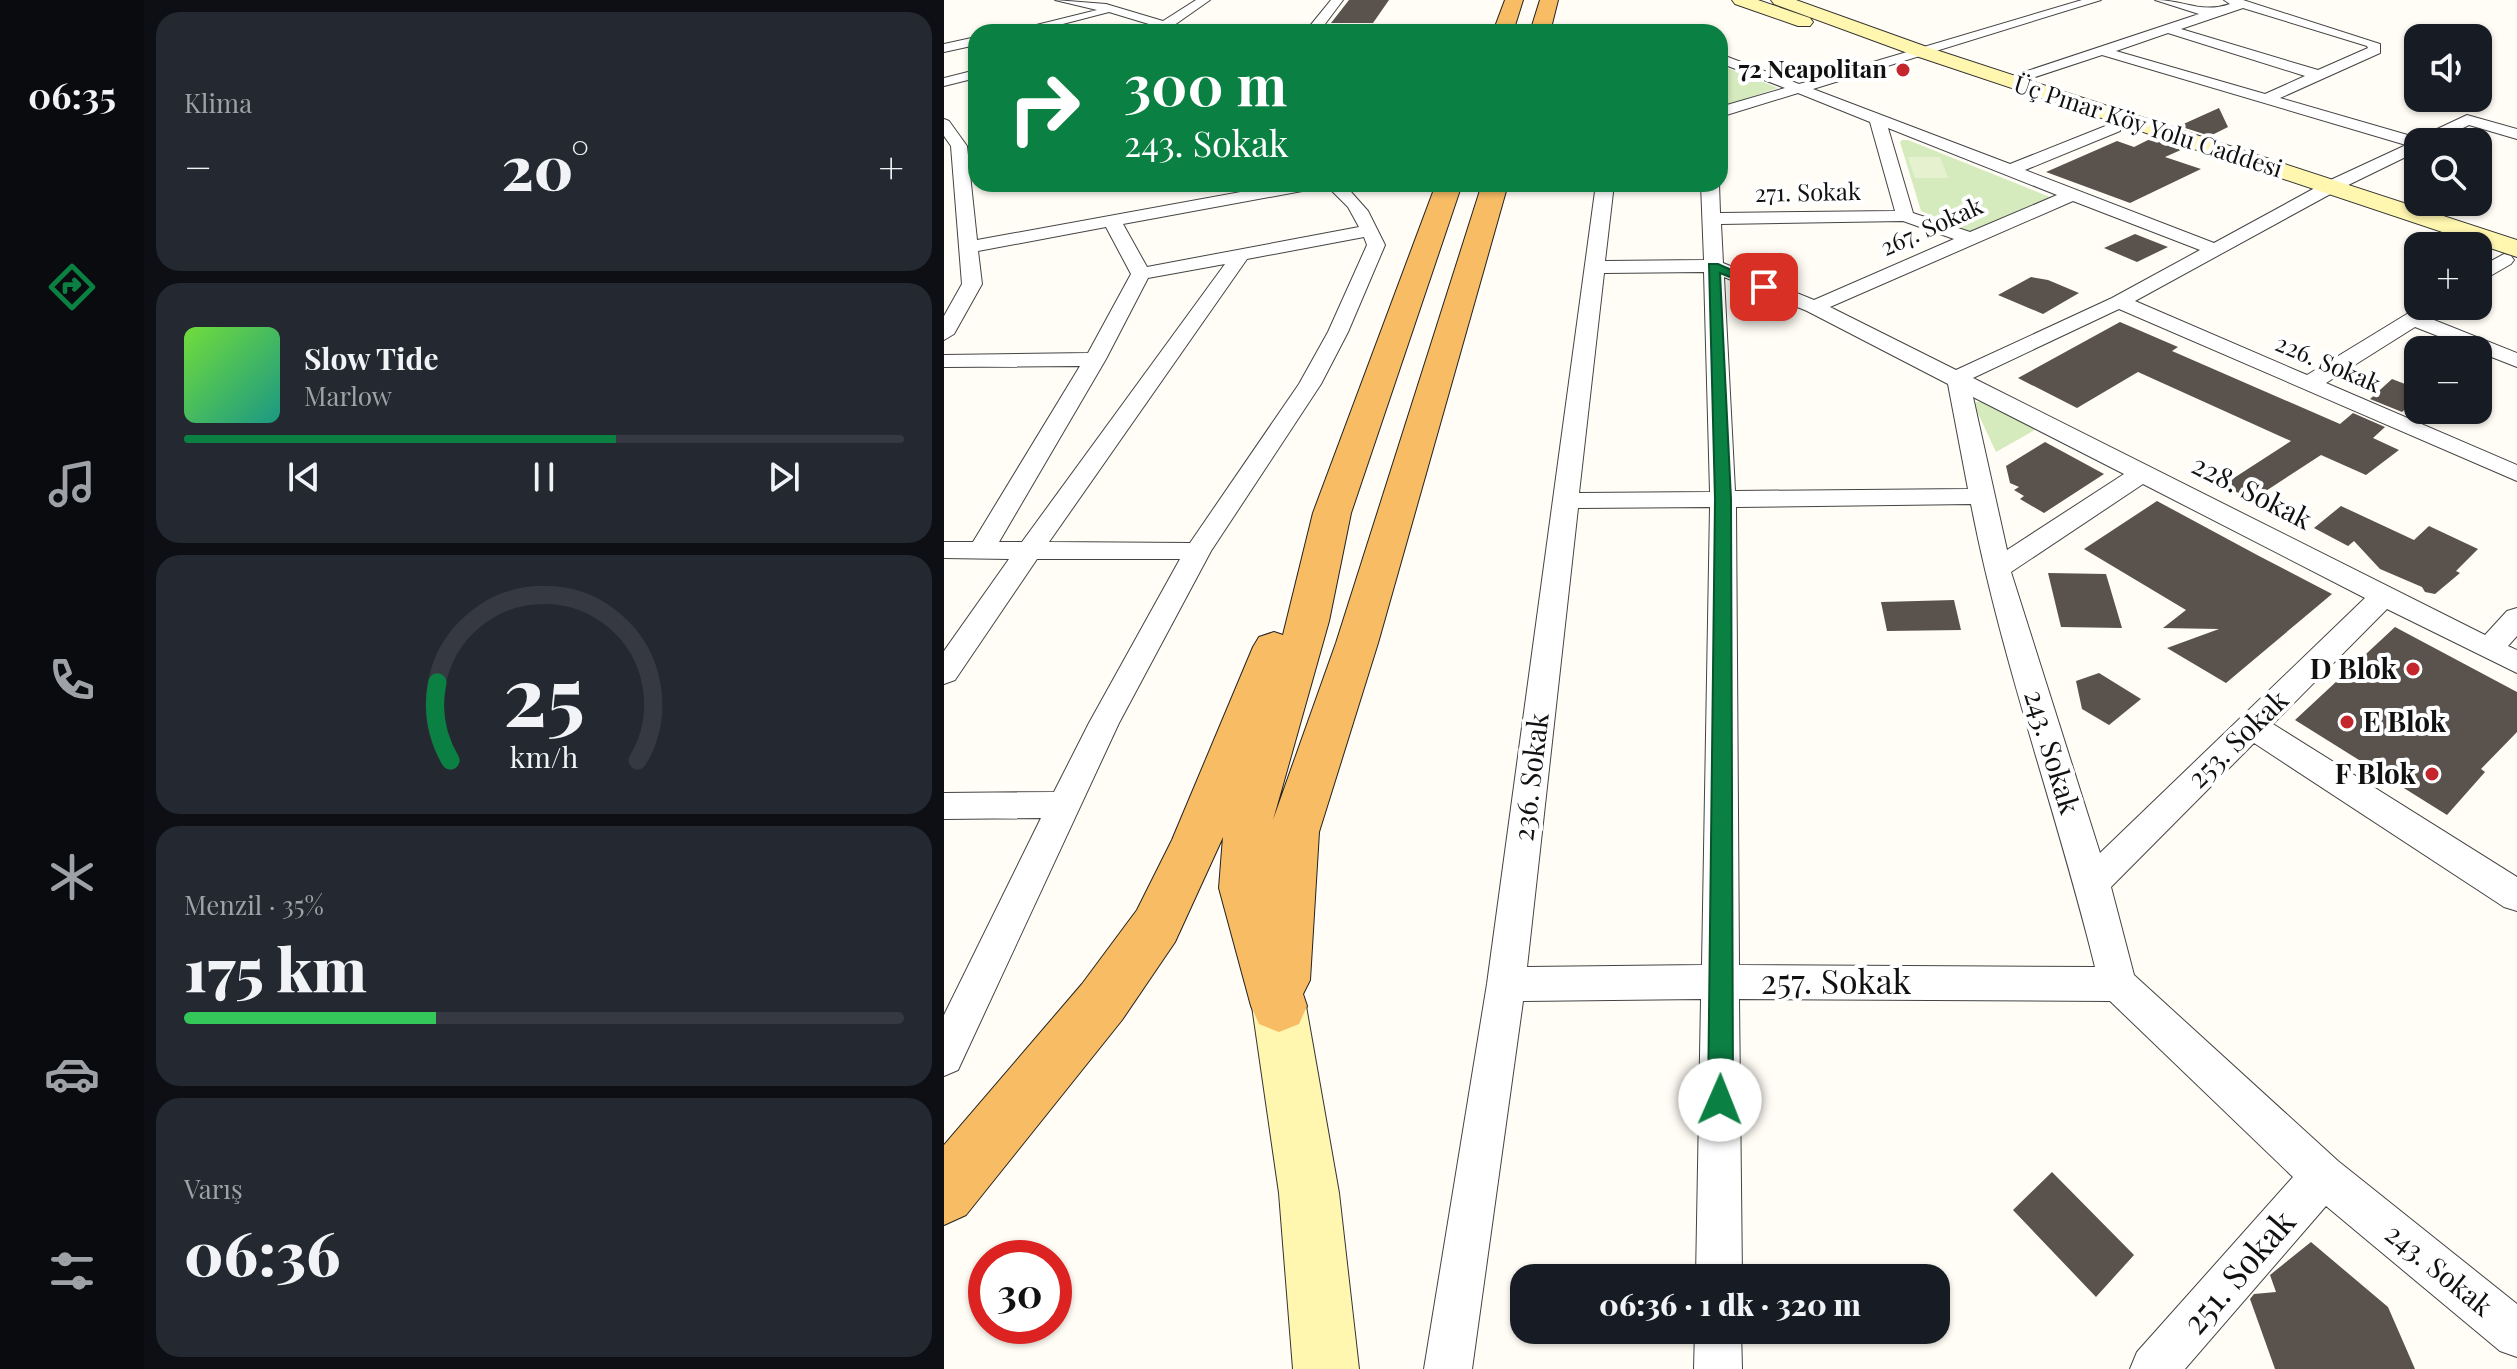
<!DOCTYPE html>
<html lang="tr">
<head>
<meta charset="utf-8">
<style>
  :root { --surface:#171b24; --page:#242831; --text:#f1f3f6; --muted:#9ea1a6; --line:#363941; --accent:#0b8043 }
  body { margin:0; font-family:"Playfair Display",serif; background:var(--page); color:var(--text); height:100vh; display:flex; flex-direction:column; font-size:30px; white-space:nowrap }
  * { box-sizing:border-box; margin:0 }
  p { font-size:26px; color:var(--muted) }
  .icon { flex:none; width:44px; height:44px; fill:none; stroke:currentColor; stroke-width:2; stroke-linecap:round; stroke-linejoin:round }
  .map { position:relative; flex:1; overflow:hidden }
  .side { display:flex; flex-direction:column; gap:12px; padding:12px; background:#0d0f14; width:800px }
  .side>* { flex:none }
  .guide { position:absolute; left:24px; top:24px; width:760px; height:168px; border-radius:24px; box-shadow:0 2px 6px #0004; background:#0b8043; color:#fff; overflow:hidden }
  .tools { position:absolute; left:1460px; top:24px; display:grid; gap:16px }
  .tools a { display:grid; place-items:center; width:88px; height:88px; border-radius:16px; background:var(--surface); box-shadow:0 2px 6px #0004; font-size:40px }
  .speed { position:absolute; left:24px; top:1240px; display:flex; gap:16px; font-size:40px; font-weight:700; text-align:center }
  .speed>* { display:grid; place-content:center; width:104px; height:104px; border-radius:50%; background:var(--surface); box-shadow:0 2px 6px #0004; line-height:1 }
  .speed .limit { border:12px solid #d22; background:#fff; color:#111 }
  .pin { position:absolute; display:grid; place-items:center; width:68px; height:68px; color:#fff; margin:-34px; border-radius:16px; box-shadow:0 4px 12px #0006 }
  .me { position:absolute; width:88px; margin:-44px; rotate:1deg; stroke-linejoin:round; filter:drop-shadow(0 0 6px #0008) }
  .turn { display:flex; align-items:center; gap:28px; height:168px; padding:0 24px; font-size:36px }
  .turn .icon { width:104px; height:104px; stroke-width:2.5 }
  .turn b { display:block; font-size:56px; line-height:68px }
  .big { font-size:60px; font-weight:800; line-height:1.1 }
  .side .card { flex:1; display:flex; flex-direction:column; justify-content:center; gap:12px; min-width:0; padding:0 28px; border-radius:24px; background:var(--page) }
  .side .dial { align-items:center; gap:0 }
  .dial svg { height:208px; overflow:visible; fill:none; stroke:var(--line); stroke-width:7; stroke-linecap:round; text-anchor:middle }
  .dial text { fill:var(--text); stroke:none }
  .song { display:flex; align-items:center; gap:24px }
  .cover { width:96px; height:96px; border-radius:12px; background:linear-gradient(135deg,hsl(100 70% 55%),hsl(170 70% 35%)) }
  .played { height:8px; border-radius:4px; background:linear-gradient(90deg,var(--accent) 60%,var(--line) 60%) }
  .keys { display:flex; justify-content:space-around; direction:ltr }
  .heat { display:flex; justify-content:space-between; align-items:center; font-size:44px; direction:ltr }
  .charge { height:12px; border-radius:6px; background:linear-gradient(90deg,#34c759 35%,var(--line) 0) }
  .trip { position:absolute; left:566px; top:1264px; width:440px; height:80px; border-radius:24px; background:var(--surface); box-shadow:0 2px 6px #0004; font-weight:800; line-height:80px; text-align:center }
  main { display:flex; flex:1; min-height:0 }
  .dock { display:flex; flex-direction:column; width:144px; justify-content:space-around; align-items:center; background:#090b0e; color:var(--muted) }
  .dock .icon { width:56px; height:56px }
  .dock .active { color:var(--accent) }
  .dock b { font-size:36px; color:var(--text) }
  .map>svg:first-child { display:block }
  .green { fill:#d5ebbd }
  .pitch { fill:#e6f2cf }
  .building { fill:#5a524d }
  .lines { fill:none; stroke-linecap:round; stroke-linejoin:round }
  .minor-casing { stroke:#444; stroke-width:2 }
  .secondary-casing { stroke:#333; stroke-width:2 }
  .trunk-casing { stroke:#222; stroke-width:2 }
  .minor { fill:#fff; fill-rule:evenodd }
  .secondary { fill:#fff6b0; fill-rule:evenodd }
  .trunk { fill:#f7bc64; fill-rule:evenodd }
  .route { fill:#0b8043; stroke:#07532c; stroke-width:2 }
  .poi-dot { fill:#c4262e; stroke:#fff; stroke-width:3 }
  .labels { text-anchor:middle; stroke-width:8; stroke-linejoin:round; paint-order:stroke }
  .far-poi-label { font-size:24px; font-weight:bold; fill:#111; stroke:#fff; text-anchor:end }
  .far-street-label { font-size:24px; fill:#111; stroke:#fff }
  .street-label { font-size:28px; fill:#111; stroke:#fff }
  .poi-label { font-size:28px; font-weight:bold; fill:#111; stroke:#fff; text-anchor:end }
  .near-street-label { font-size:34px; fill:#111; stroke:#fff }
</style>
</head>
<body>
<main>
<nav class="dock">
<b>06:35</b>
<svg class="icon active" aria-label="directions" viewBox="0 0 24 24"><path d="M12 3l9 9-9 9-9-9zM9 14v-3h6M13 9l2 2-2 2"/></svg>
<svg class="icon" aria-label="music" viewBox="0 0 24 24"><path d="M9 18V5l10-2v13"/><circle cx="6" cy="18" r="3"/><circle cx="16" cy="16" r="3"/></svg>
<svg class="icon" aria-label="phone" viewBox="0 0 24 24"><path d="M5 4h4l2 5-3 2q2 4 5 5l2-3 5 2v4C11 20 4 13 5 4z"/></svg>
<svg class="icon" aria-label="climate" viewBox="0 0 24 24"><path d="M12 3v18M4 7l16 10M4 17L20 7"/></svg>
<svg class="icon" aria-label="car" viewBox="0 0 24 24"><path d="M5 17H2v-5l4-1 3-4h7l3 4 3 1v5h-3M9 17h6M6 11h13"/><circle cx="7" cy="17" r="2"/><circle cx="17" cy="17" r="2"/></svg>
<svg class="icon" aria-label="filters" viewBox="0 0 24 24"><path d="M4 7h16M4 17h16"/><circle cx="9" cy="7" r="2"/><circle cx="15" cy="17" r="2"/></svg>
</nav>
<section class="side">
<div class="card"><p>Klima</p>
<div class="heat"><a>−</a><b class="big">20°</b><a>+</a></div>
</div>
<div class="card">
<div class="song"><i class="cover"></i><div><b>Slow Tide</b><p>Marlow</p></div></div>
<div class="played"></div>
<div class="keys"><svg class="icon" aria-label="previous" viewBox="0 0 24 24"><path d="M18 5L8 12l10 7zM5 5v14"/></svg><svg class="icon" aria-label="pause" viewBox="0 0 24 24"><path d="M8 5v14M16 5v14"/></svg><svg class="icon" aria-label="next" viewBox="0 0 24 24"><path d="M6 5l10 7-10 7zM19 5v14"/></svg></div>
</div>
<div class="card dial"><svg viewBox="0 0 100 80">
<path d="M14 69A42 42 0 1 1 86 69"/>
<path d="M14 69A42 42 0 0 1 9 39" stroke="#0b8043"/>
<text x="50" y="56" font-size="32" font-weight="700">25</text>
<text x="50" y="72" font-size="11">km/h</text>
</svg></div>
<div class="card"><p>Menzil · 35%</p><b class="big">175 km</b><div class="charge"></div></div>
<div class="card"><p>Varış</p><b class="big">06:36</b></div>
</section>
<div class="map">
<svg width="1573" height="1369" viewBox="0 0 1573 1369">
  <rect width="100%" height="100%" fill="#fffdf5"/>
  <!-- green -->
  <path class="green" d="M776,65l58,23 -58,19z
    M958,140h6l142,57 -79,35 -50,-21 -21,-69z
    M1032,402h8l56,25 -44,25 -22,-47z"/>
  <!-- pitch -->
  <path class="pitch" d="M964,157h32l8,21h-33z"/>
  <!-- building -->
  <path class="building" d="M405,0h40l-16,23h-42z
    M1275,108l9,19 -18,9 -31,-10z
    M1208,138l31,11 -18,8 36,12 -71,34 -84,-31 71,-31 17,6z
    M1191,234l33,13 -31,15 -33,-14z
    M1087,277l17,3 31,13 -36,21 -45,-19z
    M1176,322l58,25 -6,4 168,73 13,-11 32,14 -12,11 26,12 -33,25 -45,-20 -69,45 -29,-15 68,-44 -153,-69 -61,36 -59,-30z
    M1448,379l26,10v8l-16,15 -32,-13z
    M1101,442l59,32 -60,39 -24,-14 4,-3 -10,-6 5,-3 -9,-4 -4,-17z
    M1213,501l102,55 73,38 -106,89 -59,-35 52,-19 -56,-1 23,-18 -102,-61z
    M1397,506l73,34 15,-14 49,23 -22,22 4,2 -25,21 -10,-2 -3,-5 -42,-18 -26,-28 -6,5 -34,-18z
    M1104,573l58,1 16,54 -61,-1z
    M1010,600l7,30 -74,1 -6,-29z
    M1451,627l122,65v40l-36,37 4,3 -38,43 -152,-95z
    M1155,673l42,26 -32,26 -27,-16 -6,-28z
    M1108,1172l82,83 -38,42 -83,-87z
    M1367,1242l77,65 27,62h-140l-25,-70 4,-5 22,-2 -6,-17z"/>
  <g class="lines">
    <!-- minor casing -->
    <g class="minor-casing">
      <path id="minor" d="M111,0l51,4 57,17 33,-21h14l-37,26 10,6h-38v-5l7,-2 -43,-13 -77,20h-24l89,-22z
        M387,0h12l-24,32h-14z
        M1138,0h19l-288,89 197,75 98,-39h12v6l-95,39 189,73 110,-60 82,-38 -304,-90 -91,30 -7,-4 2,-3 193,-64 -44,-14c30,0 46,14 75,4l-6,-4h19l137,44v9l-100,45 138,40 49,-23 50,14v10l-48,-14 -34,17h-17v9l-82,40 -201,110 172,74 113,-69h24l-15,12 88,35v14l-102,-40 -89,56 191,82v16l-398,-172 -146,69 512,257 22,-24 10,-3v28l-9,10 9,4v23l-130,-64 -114,115 244,153v34l-13,-4 -250,-164 -143,144 23,88 204,186 179,143v53l-17,-6 -174,-145 -141,163h-55l7,-17 156,-175 -183,-176 -371,-2 3,279h-46l5,-279 -178,2 -51,368h-48l63,-385 109,-800h18l-9,77 99,-1 -3,-76h18l1,29 175,-2 -25,-89 -72,-29 -78,24v-10l65,-19 -65,-25v-9l79,30zM1299,8l124,38 1,2 -50,22 -137,-41zM1224,33l137,43 -40,18 -149,-43zM944,128l169,67 -87,37 -57,-19zM1129,201l127,49 -88,48 -156,72 -126,-63zM959,221l51,18 -140,61 -91,-37 -2,-39zM760,272l6,220 -131,1 25,-220zM780,277l83,34 141,73 20,105 -233,2zM1029,397l151,77 -117,76zM1199,484l222,114 -265,255 -89,-281zM1027,504c30,156 86,308 124,463l-356,-2 -3,-458zM766,507l-8,458 -175,2 51,-459z
        M32,37v8l-32,7v-8z
        M32,70v8l-32,8v-8z
        M0,119l5,2 18,25 10,94 308,-56h37l-9,5 -190,35 24,43 212,-40 -11,-20 -23,-23h19l24,27 17,34 -37,87 -27,52 -110,167 -92,172 -161,347 -14,6v-61l97,-197 -97,1v-26l110,-1 35,-69 91,-164h-143l-82,121 -11,4v-33l65,-92 -65,-1v-16h29l107,-176 -136,1v-12l144,-2 43,-79 -25,-47 -128,24 4,33 -28,50 -10,6v-24l18,-32 -11,-138 -7,-10zM420,237l3,8 -39,87 -29,52 -109,159 -141,-1 198,-283zM281,264l-203,278h-23l107,-183 42,-81z
        M1560,254l7,2 3,4 -3,4 -33,19v-15z
        M751,1330h46l1,39h-48z"/>
    </g>
    <!-- secondary casing -->
    <g class="secondary-casing">
      <path id="secondary" d="M788,0h26l52,18 3,4 -3,4h-12l-63,-22z
        M827,0h25l131,47 590,193v17l-604,-202 -139,-51z
        M335,981l19,8 8,17 33,187 20,176h-66l-14,-176 -27,-187 8,-17z"/>
    </g>
    <!-- trunk casing -->
    <g class="trunk-casing">
      <path id="trunk" d="M561,0h18l-10,32h-20z
        M596,0h18l-8,32h-20z
        M492,184h26l-111,329 -22,108 -56,199 63,-177 146,-459h26l-130,459 -59,189 -9,148 -7,14 4,12 -8,18 -20,8 -20,-8 -8,-18 -32,-118 4,-51 -48,105 -53,78 -156,195 -22,10v-80l138,-161 55,-74 35,-70 81,-193 6,-10 15,-5 9,3 30,-122z"/>
    </g>
    <!-- minor -->
    <use href="#minor" class="minor"/>
    <!-- secondary -->
    <use href="#secondary" class="secondary"/>
    <!-- trunk -->
    <use href="#trunk" class="trunk"/>
  </g>
  <!-- route -->
  <path class="route" d="M765,264h9l52,23 -10,2 -40,-16 11,226 2,601 -4,9 -9,3 -9,-3 -3,-9 7,-601z"/>
  <!-- markers -->
  <g class="poi-dot">
    <circle cx="959" cy="70" r="8"/>
    <circle cx="1469" cy="669" r="8"/>
    <circle cx="1403" cy="722" r="8"/>
    <circle cx="1488" cy="774" r="8"/>
  </g>
  <g class="labels">
    <!-- far-poi labels -->
    <g class="far-poi-label">
      <text x="943" y="78">72 Neapolitan</text>
    </g>
    <!-- far-street labels -->
    <g class="far-street-label">
      <text transform="translate(1204 127) rotate(18)" y="8">Üç Pınar Köy Yolu Caddesi</text>
      <text transform="translate(864 193) rotate(-1)" y="8">271. Sokak</text>
      <text transform="translate(988 227) rotate(-24)" y="8">267. Sokak</text>
      <text transform="translate(1384 364) rotate(23)" y="8">226. Sokak</text>
    </g>
    <!-- street labels -->
    <g class="street-label">
      <text transform="translate(1308 492) rotate(27)" y="10">228. Sokak</text>
      <text transform="translate(1294 739) rotate(-44)" y="10">253. Sokak</text>
      <text transform="translate(1108 752) rotate(73)" y="10">243. Sokak</text>
      <text transform="translate(587 777) rotate(-83)" y="10">236. Sokak</text>
      <text transform="translate(1495 1270) rotate(39)" y="10">243. Sokak</text>
    </g>
    <!-- poi labels -->
    <g class="poi-label">
      <text x="1453" y="679">D Blok</text>
      <text x="1419" y="732" text-anchor="start">E Blok</text>
      <text x="1472" y="784">F Blok</text>
    </g>
    <!-- near-street labels -->
    <g class="near-street-label">
      <text x="892" y="994">257. Sokak</text>
      <text transform="translate(1295 1272) rotate(-49)" y="12">251. Sokak</text>
    </g>
  </g>
</svg>
<div class="tools">
<a><svg class="icon" aria-label="sound" viewBox="0 0 24 24"><path d="M4 9h4l5-4v14l-5-4H4zM17 9q2 3 0 6"/></svg></a>
<a><svg class="icon" aria-label="search" viewBox="0 0 24 24"><circle cx="10" cy="10" r="6"/><path d="M15 15l6 6"/></svg></a>
<a>+</a>
<a>−</a>
</div>
<div class="speed"><div class="limit">30</div></div>
<div class="pin" style="left:820px;top:287px;background:#d93025"><svg class="icon" aria-label="arrive" viewBox="0 0 24 24"><path d="M6 21V4h12l-3 4 3 4H6"/></svg></div>
<svg class="me" style="left:776px;top:1100px" viewBox="-20 -20 40 40"><circle r="19" fill="#fff"/><path d="M0-13L10 11 0 6-10 11z" fill="#0b8043"/></svg>
<div class="trip">06:36 · 1 dk · 320 m</div>
<div class="guide">
<div class="turn"><svg class="icon" aria-label="right" viewBox="0 0 24 24"><path d="M7 20v-9h11M14 6l5 5-5 5"/></svg><div><b>300 m</b>243. Sokak</div></div>
</div>
</div>
</main>
</body>
</html>
